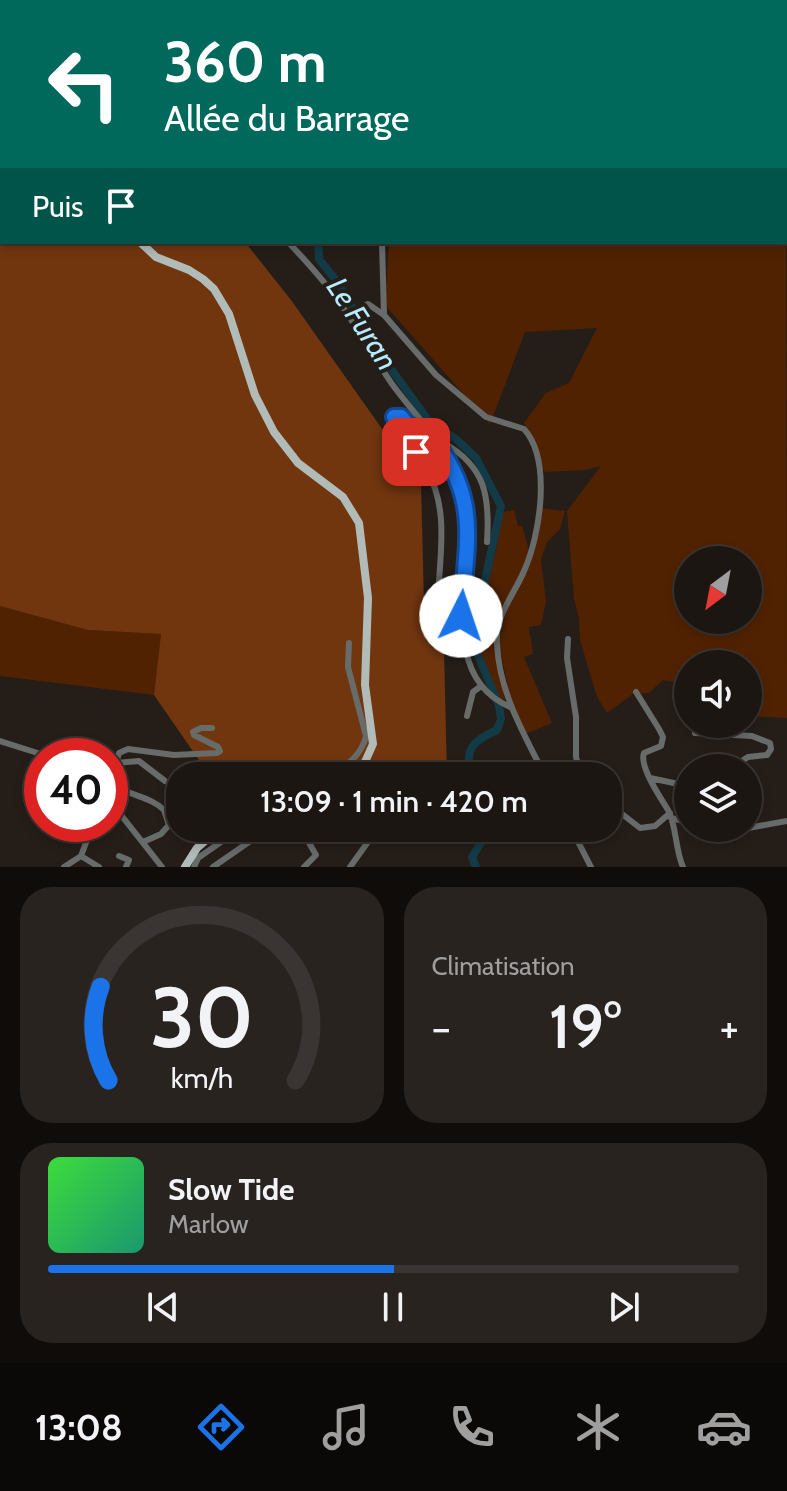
<!DOCTYPE html>
<html lang="fr">
<head>
<meta charset="utf-8">
<style>
  :root { --surface:#1c1612; --page:#292320; --text:#f1f3f6; --muted:#a09f9f; --line:#3a3532; --accent:#1a73e8 }
  body { margin:0; font-family:Cabin,sans-serif; background:var(--page); color:var(--text); height:100vh; display:flex; flex-direction:column; font-size:30px; white-space:nowrap }
  * { box-sizing:border-box; margin:0 }
  p { font-size:26px; color:var(--muted) }
  .icon { flex:none; width:44px; height:44px; fill:none; stroke:currentColor; stroke-width:2; stroke-linecap:round; stroke-linejoin:round }
  .map { position:relative; height:867px; overflow:hidden }
  .drawer { display:flex; flex-direction:column; gap:20px; padding:20px; background:#0f0c0a; flex:1 }
  .drawer>* { flex:none }
  .hud { position:absolute; left:0px; top:0px; width:788px; height:244px; box-shadow:0 4px 12px #0003,0 0 0 2px var(--line); background:#00695c; color:#fff; overflow:hidden }
  .needle { width:52px; rotate:212deg }
  .tools { position:absolute; left:674px; top:546px; display:grid; gap:16px }
  .tools a { display:grid; place-items:center; width:88px; height:88px; border-radius:50%; background:var(--surface); box-shadow:0 4px 12px #0003,0 0 0 2px var(--line); font-size:40px }
  .speed { position:absolute; left:24px; top:738px; display:flex; gap:16px; font-size:40px; font-weight:700; text-align:center }
  .speed>* { display:grid; place-content:center; width:104px; height:104px; border-radius:50%; background:var(--surface); box-shadow:0 4px 12px #0003,0 0 0 2px var(--line); line-height:1 }
  .speed .limit { border:12px solid #d22; background:#fff; color:#111 }
  .pin { position:absolute; display:grid; place-items:center; width:68px; height:68px; color:#fff; margin:-34px; border-radius:16px; box-shadow:0 4px 12px #0006 }
  .me { position:absolute; width:88px; margin:-44px; rotate:4deg; stroke-linejoin:round; filter:drop-shadow(0 0 6px #0008) }
  .turn { display:flex; align-items:center; gap:28px; height:168px; padding:0 32px; font-size:36px }
  .turn .icon { width:104px; height:104px; stroke-width:2.5 }
  .turn b { display:block; font-size:56px; line-height:68px }
  .then { display:flex; align-items:center; height:76px; padding:0 32px; background:#0003; gap:16px; font-size:30px }
  .big { font-size:60px; font-weight:600; line-height:1.1 }
  .drawer .tile { flex:1; display:flex; flex-direction:column; justify-content:center; gap:12px; min-width:0; padding:0 28px; border-radius:32px; background:var(--page) }
  .drawer .dial { align-items:center; gap:0 }
  .dial svg { height:208px; overflow:visible; fill:none; stroke:var(--line); stroke-width:7; stroke-linecap:round; text-anchor:middle }
  .dial text { fill:var(--text); stroke:none }
  .song { display:flex; align-items:center; gap:24px }
  .cover { width:96px; height:96px; border-radius:12px; background:linear-gradient(135deg,hsl(120 70% 55%),hsl(160 70% 35%)) }
  .played { height:8px; border-radius:4px; background:linear-gradient(90deg,var(--accent) 50%,var(--line) 50%) }
  .keys { display:flex; justify-content:space-around; direction:ltr }
  .heat { display:flex; justify-content:space-between; align-items:center; font-size:44px; direction:ltr }
  .drawer .tiles { flex:1; display:grid; gap:20px; grid-template-columns:1fr 1fr }
  .tile:last-child { grid-column:span 2 }
  .trip { position:absolute; left:166px; top:762px; width:456px; height:80px; border-radius:32px; background:var(--surface); box-shadow:0 4px 12px #0003,0 0 0 2px var(--line); font-weight:600; line-height:80px; text-align:center }
  .menu { display:flex; height:128px; justify-content:space-around; align-items:center; background:#0b0907; color:var(--muted) }
  .menu .icon { width:56px; height:56px }
  .menu .on { color:var(--accent) }
  .menu b { font-size:36px; color:var(--text) }
  .map>svg:first-child { display:block }
  .green { fill:#512202; fill-rule:evenodd }
  .forest { fill:#72360f }
  .lines { fill:none; stroke-linecap:round; stroke-linejoin:round }
  .river { stroke:#133b47; stroke-width:8 }
  .minor { stroke:#676c6a; stroke-width:6 }
  .major { stroke:#b1bbb7; stroke-width:8 }
  .route-casing { stroke:#114b97; stroke-width:20 }
  .route { stroke:#1a73e8; stroke-width:14 }
  .labels { text-anchor:middle; stroke-width:8; stroke-linejoin:round; paint-order:stroke }
  .water-label { font-size:30px; font-style:italic; fill:#b5ebfe; stroke:#251d18 }
</style>
</head>
<body>
<div class="map">
<svg width="787" height="867" viewBox="0 0 787 867">
  <rect width="100%" height="100%" fill="#251d18"/>
  <!-- green -->
  <path class="green" d="M261,0h400l2,2h-409z
    M786,120l1,598 -39,-2v-52h-60v21l-25,-5 -14,13 -16,1 -26,19 -10,-16 -17,-57 -1,-22 -5,-19 -7,-88 34,-45 -16,4 -41,2 -7,-26 -13,-23 22,-30 23,-10 28,-55 -72,4 -35,92 -105,-119 4,-63h397zM688,560h60v60h-60z
    M539,508l26,3 -5,18 -13,13 -6,18 5,42 -5,23 -12,2 4,27 -9,3 28,66 -27,11 -13,-27 -13,-63 8,-40 17,-28z
    M514,510l4,16h4c2,9 8,21 6,30 -4,25 -27,44 -32,74 -3,23 5,47 9,69l-3,2 -11,-18 -17,-44 22,-89 6,-38z
    M0,606l88,24 73,4 -7,61 -154,-19z"/>
  <!-- forest -->
  <path class="forest" d="M0,0h61l-59,2v240h243l46,58 130,184 3,121 20,45 3,126h-57l-45,-6 -15,6h-120l-56,-81 7,-61 -73,-4 -88,-24z"/>
  <g class="lines">
    <!-- river -->
    <path class="river" d="M23,0l4,2
      M318,242l1,17 19,24 40,68 50,69 29,20 19,18 25,48 -29,135 27,64 2,14 -4,11c-24,11 -33,18 -26,46
      M476,867l-4,-10 18,-29"/>
    <!-- minor -->
    <path class="minor" d="M665,0v2
      M0,33l2,1
      M786,133l1,1
      M288,242c21,22 42,45 58,70 16,24 30,49 46,72 27,37 65,72 73,118 12,63 -33,171 45,205
      M382,242l2,73 52,60 50,42 38,12c28,31 16,107 0,142 -10,24 -29,44 -27,73 2,48 27,90 48,132
      M348,314l20,-10 16,11
      M427,430l-5,2 -15,-8 -6,-7h-7c7,19 23,35 33,53 22,40 13,83 11,127
      M438,444l6,-1c42,24 46,54 43,99
      M568,639l-1,19 9,59v40l5,19
      M636,692l23,37 4,8 -2,9 -17,7c-5,13 16,44 24,57 9,17 7,39 15,57
      M467,716l6,-24 8,-6
      M695,733l57,3 18,7 1,6 -4,6 -19,2 -17,11
      M0,741l47,15
      M116,763l3,-10 9,-4 46,6 43,-2 3,-2 -2,-4 -24,-12 -1,-3 8,-4h11
      M110,768l6,-5 23,-2 26,20
      M331,776c15,-10 31,-21 35,-40l-18,-69 1,-24
      M650,778l38,8
      M110,779c14,18 38,15 54,31l5,15 -8,9 -18,8
      M110,801l52,66
      M608,803l32,25 15,-2 15,-13
      M671,818l17,4
      M93,824l-12,32 18,11
      M571,828l20,39
      M721,828h26
      M748,828l39,-7
      M119,856l10,4 -3,7
      M64,867l17,-11
      M194,867l4,-9 43,-30
      M213,867l56,-39
      M304,867l12,-12 -8,-14
      M350,867l28,-39"/>
    <!-- major -->
    <path class="major" d="M739,0l3,2
      M786,21h1
      M0,150h2
      M140,242l16,15 33,13 14,9 11,10 15,25 26,81 19,37 24,31 45,34 16,26 9,75 -3,87 8,59 -8,18 -17,14
      M185,867l12,-19 23,-20"/>
  </g>
  <g class="lines">
    <!-- route casing -->
    <g class="route-casing">
      <path id="route" d="M416,452l-22,-35h7l6,7 15,8 5,-2c54,68 40,105 34,186"/>
    </g>
    <!-- route -->
    <use href="#route" class="route"/>
  </g>
  <g class="labels">
    <!-- water labels -->
    <g class="water-label">
      <text transform="translate(362 324) rotate(57)" y="10">Le Furan</text>
    </g>
  </g>
</svg>
<div class="tools">
<a><svg class="needle" viewBox="-14 -14 28 28"><path d="M0-13l5 13h-10z" fill="#e53935"/><path d="M0 13l5-13h-10z" fill="#a09f9f"/></svg></a>
<a><svg class="icon" aria-label="sound" viewBox="0 0 24 24"><path d="M4 9h4l5-4v14l-5-4H4zM17 9q2 3 0 6"/></svg></a>
<a><svg class="icon" aria-label="layers" viewBox="0 0 24 24"><path d="M12 4l9 5-9 5-9-5zM3 14l9 5 9-5"/></svg></a>
</div>
<div class="speed"><div class="limit">40</div></div>
<div class="pin" style="left:416px;top:452px;background:#d93025"><svg class="icon" aria-label="arrive" viewBox="0 0 24 24"><path d="M6 21V4h12l-3 4 3 4H6"/></svg></div>
<svg class="me" style="left:461px;top:616px" viewBox="-20 -20 40 40"><circle r="19" fill="#fff"/><path d="M0-13L10 11 0 6-10 11z" fill="#1a73e8"/></svg>
<div class="trip">13:09 · 1 min · 420 m</div>
<div class="hud">
<div class="turn"><svg class="icon" aria-label="left" viewBox="0 0 24 24"><path d="M17 20v-9H6M10 6l-5 5 5 5"/></svg><div><b>360 m</b>Allée du Barrage</div></div>
<div class="then">Puis<svg class="icon" aria-label="arrive" viewBox="0 0 24 24"><path d="M6 21V4h12l-3 4 3 4H6"/></svg></div>
</div>
</div>
<section class="drawer">
<div class="tiles">
<div class="tile dial"><svg viewBox="0 0 100 80">
<path d="M14 69A42 42 0 1 1 86 69"/>
<path d="M14 69A42 42 0 0 1 11 33" stroke="#1a73e8"/>
<text x="50" y="56" font-size="32" font-weight="700">30</text>
<text x="50" y="72" font-size="11">km/h</text>
</svg></div>
<div class="tile"><p>Climatisation</p>
<div class="heat"><a>−</a><b class="big">19°</b><a>+</a></div>
</div>
<div class="tile">
<div class="song"><i class="cover"></i><div><b>Slow Tide</b><p>Marlow</p></div></div>
<div class="played"></div>
<div class="keys"><svg class="icon" aria-label="previous" viewBox="0 0 24 24"><path d="M18 5L8 12l10 7zM5 5v14"/></svg><svg class="icon" aria-label="pause" viewBox="0 0 24 24"><path d="M8 5v14M16 5v14"/></svg><svg class="icon" aria-label="next" viewBox="0 0 24 24"><path d="M6 5l10 7-10 7zM19 5v14"/></svg></div>
</div>
</div>
</section>
<nav class="menu">
<b>13:08</b>
<svg class="icon on" aria-label="directions" viewBox="0 0 24 24"><path d="M12 3l9 9-9 9-9-9zM9 14v-3h6M13 9l2 2-2 2"/></svg>
<svg class="icon" aria-label="music" viewBox="0 0 24 24"><path d="M9 18V5l10-2v13"/><circle cx="6" cy="18" r="3"/><circle cx="16" cy="16" r="3"/></svg>
<svg class="icon" aria-label="phone" viewBox="0 0 24 24"><path d="M5 4h4l2 5-3 2q2 4 5 5l2-3 5 2v4C11 20 4 13 5 4z"/></svg>
<svg class="icon" aria-label="climate" viewBox="0 0 24 24"><path d="M12 3v18M4 7l16 10M4 17L20 7"/></svg>
<svg class="icon" aria-label="car" viewBox="0 0 24 24"><path d="M5 17H2v-5l4-1 3-4h7l3 4 3 1v5h-3M9 17h6M6 11h13"/><circle cx="7" cy="17" r="2"/><circle cx="17" cy="17" r="2"/></svg>
</nav>
</body>
</html>
